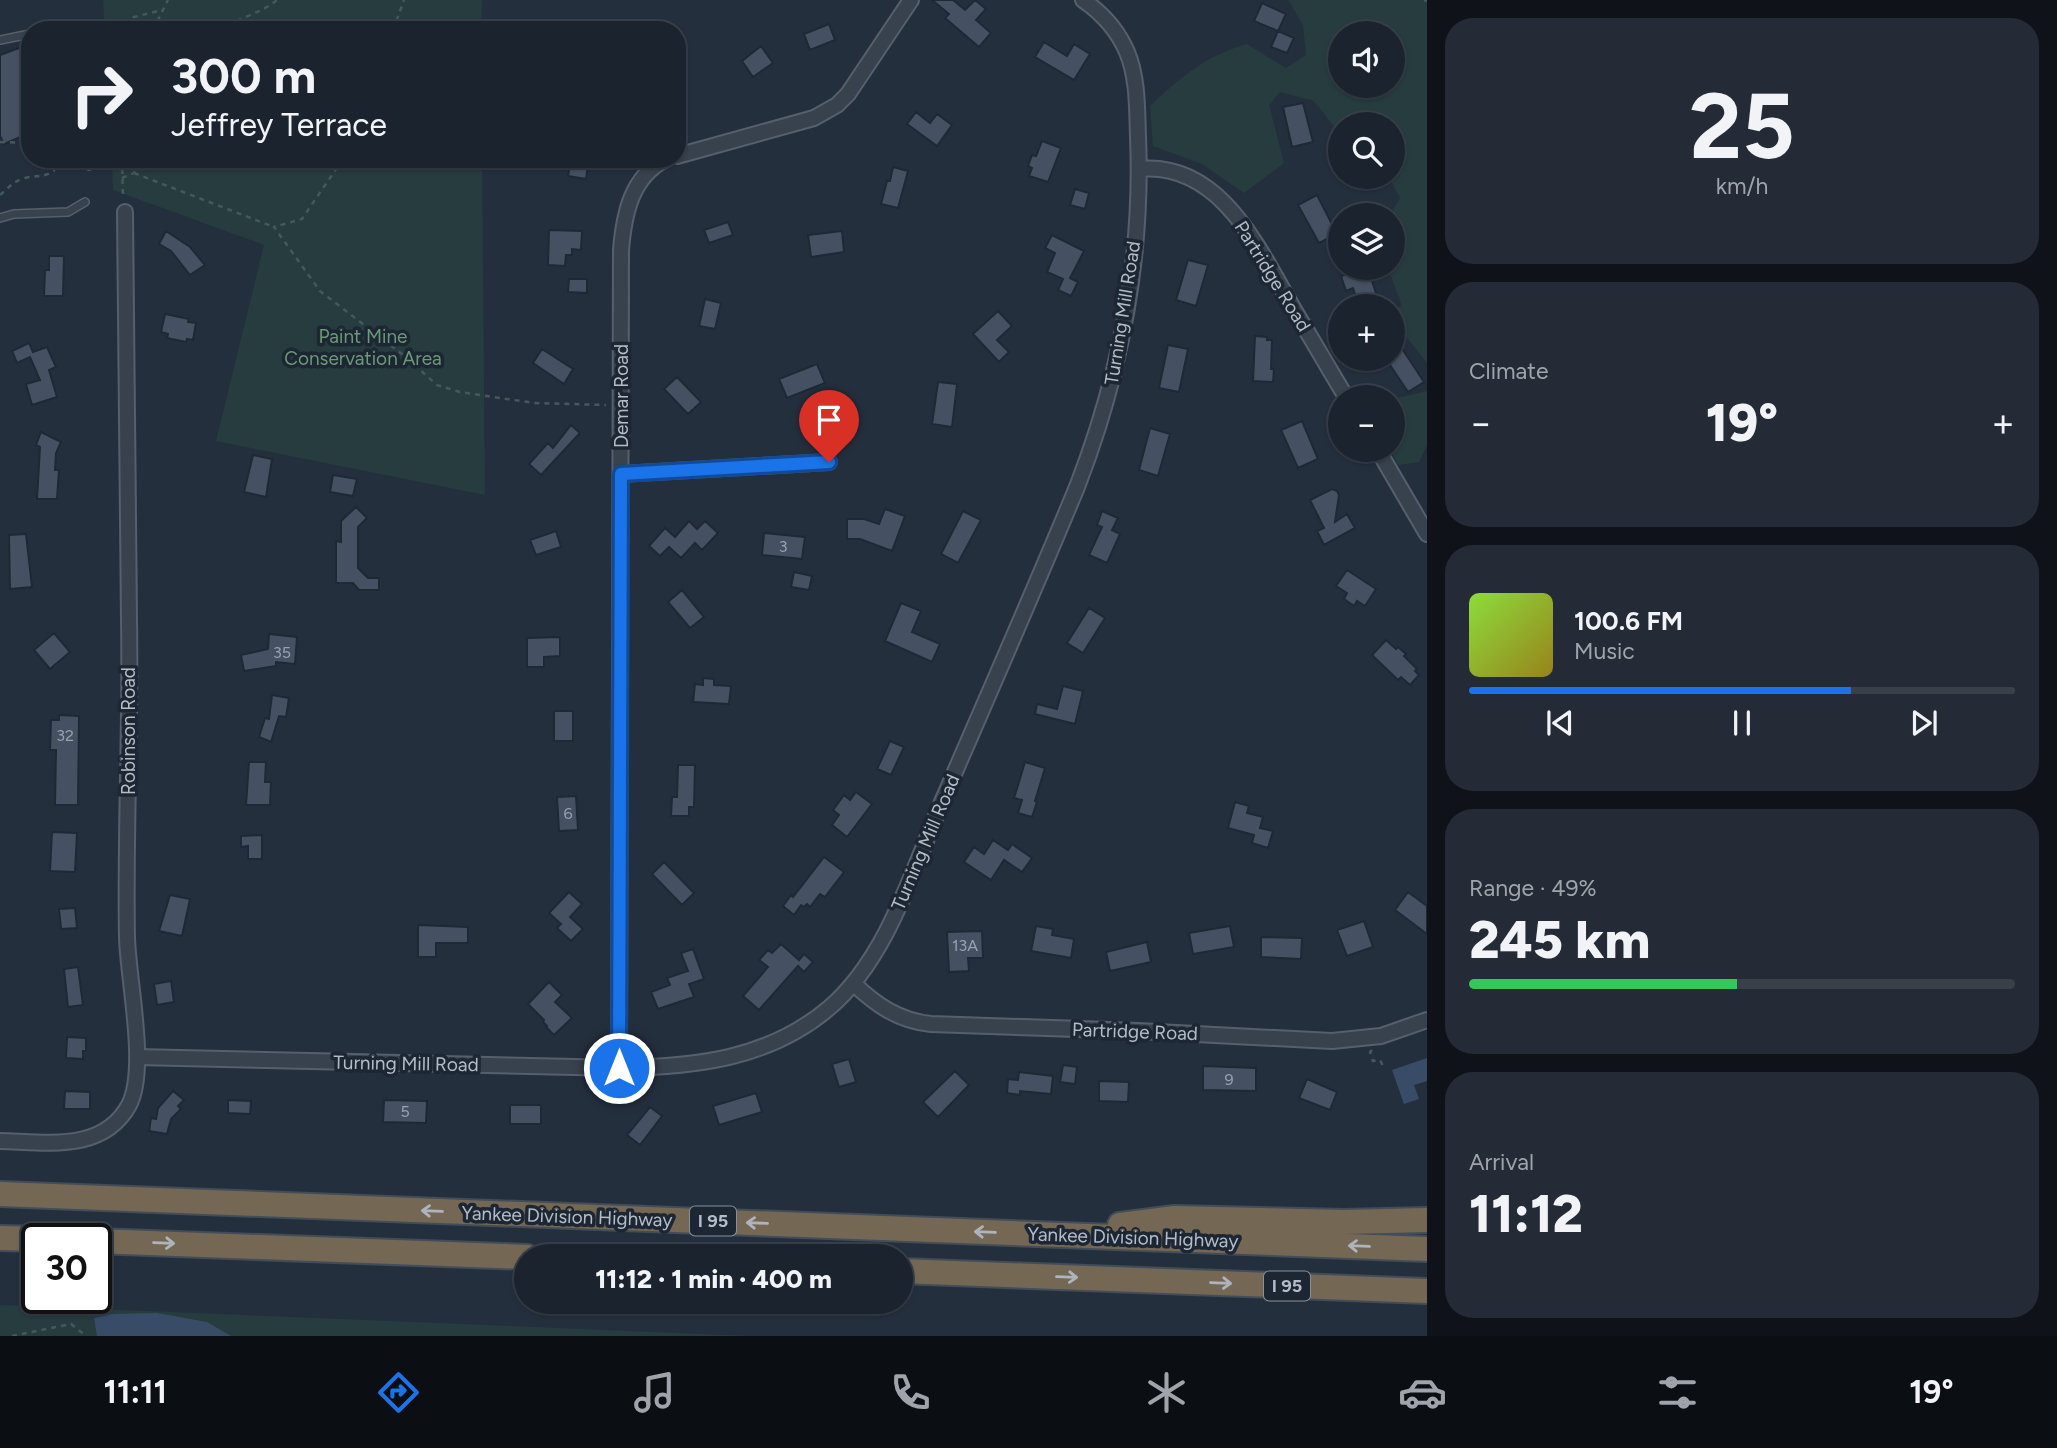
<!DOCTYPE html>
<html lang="en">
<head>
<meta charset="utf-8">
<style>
  :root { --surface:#1b232e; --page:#242b36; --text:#f1f3f6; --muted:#a0a4aa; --line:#39404a; --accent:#1a73e8 }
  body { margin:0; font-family:Figtree,sans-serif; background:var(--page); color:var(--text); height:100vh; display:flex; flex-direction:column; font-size:26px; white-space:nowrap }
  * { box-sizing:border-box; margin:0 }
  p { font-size:23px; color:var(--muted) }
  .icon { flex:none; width:38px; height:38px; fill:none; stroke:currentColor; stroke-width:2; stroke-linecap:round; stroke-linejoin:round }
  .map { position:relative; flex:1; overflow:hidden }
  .drawer { display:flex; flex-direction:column; gap:18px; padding:18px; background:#0f1319; width:630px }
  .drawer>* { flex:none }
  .banner { position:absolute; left:21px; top:21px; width:665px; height:147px; border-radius:28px; box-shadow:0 2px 5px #0004,0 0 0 2px var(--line); background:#1b232e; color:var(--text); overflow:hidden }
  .fabs { position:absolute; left:1328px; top:21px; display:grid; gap:14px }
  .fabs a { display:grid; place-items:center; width:77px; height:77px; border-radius:50%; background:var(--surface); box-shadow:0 2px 5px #0004,0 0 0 2px var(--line); font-size:35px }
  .speed { position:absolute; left:21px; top:1223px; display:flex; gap:14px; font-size:35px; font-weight:700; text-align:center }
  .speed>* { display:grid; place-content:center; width:91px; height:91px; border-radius:50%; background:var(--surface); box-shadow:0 2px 5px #0004,0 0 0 2px var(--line); line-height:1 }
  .speed .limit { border:4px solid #111; border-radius:10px; background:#fff; color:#111 }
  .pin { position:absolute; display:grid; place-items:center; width:60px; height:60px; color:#fff; margin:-72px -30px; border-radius:50% 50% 50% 0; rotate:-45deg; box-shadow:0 0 7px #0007 }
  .pin .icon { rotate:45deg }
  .me { position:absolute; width:77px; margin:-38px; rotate:0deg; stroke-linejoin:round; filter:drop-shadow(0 0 5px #0008) }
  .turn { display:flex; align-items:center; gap:24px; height:147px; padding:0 35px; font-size:32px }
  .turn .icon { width:91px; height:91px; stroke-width:2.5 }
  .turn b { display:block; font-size:49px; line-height:60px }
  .big { font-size:52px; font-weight:800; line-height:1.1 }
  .drawer .widget { flex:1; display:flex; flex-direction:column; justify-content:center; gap:10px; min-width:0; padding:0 24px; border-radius:28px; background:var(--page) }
  .drawer .dial { align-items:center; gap:0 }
  .dial b { font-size:91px; line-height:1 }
  .song { display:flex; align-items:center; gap:21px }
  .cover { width:84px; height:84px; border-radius:10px; background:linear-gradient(135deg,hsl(90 70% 55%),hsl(50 70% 35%)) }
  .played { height:7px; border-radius:4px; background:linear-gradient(90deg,var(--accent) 70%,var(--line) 70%) }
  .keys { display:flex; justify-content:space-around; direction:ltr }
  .heat { display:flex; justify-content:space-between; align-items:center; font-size:38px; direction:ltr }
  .charge { height:10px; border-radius:5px; background:linear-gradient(90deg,#34c759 49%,var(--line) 0) }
  .trip { position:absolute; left:514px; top:1244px; width:399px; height:70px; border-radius:35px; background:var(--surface); box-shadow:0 2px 5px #0004,0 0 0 2px var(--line); font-weight:800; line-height:70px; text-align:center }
  .dock { display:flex; height:112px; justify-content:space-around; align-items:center; background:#0b0e12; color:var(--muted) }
  .dock .icon { width:49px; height:49px }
  .dock .current { color:var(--accent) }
  .dock b { font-size:32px; color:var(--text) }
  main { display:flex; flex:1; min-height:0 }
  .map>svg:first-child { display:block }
  .green { fill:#263c3f; fill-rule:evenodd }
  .water { fill:#394c67 }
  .building { fill:#455162; stroke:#1f2835; stroke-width:2 }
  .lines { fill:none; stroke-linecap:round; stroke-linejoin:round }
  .lane-casing { stroke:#565f6c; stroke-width:10 }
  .street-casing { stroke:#565f6c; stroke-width:18 }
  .highway-casing { stroke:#434c59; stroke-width:28 }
  .path { stroke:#44595c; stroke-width:2.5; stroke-dasharray:5 5; stroke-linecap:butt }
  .lane { stroke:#38414e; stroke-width:7 }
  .street { stroke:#38414e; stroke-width:14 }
  .highway { stroke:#746855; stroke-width:24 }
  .oneway { stroke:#aeb4bd }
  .route-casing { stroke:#114b97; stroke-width:18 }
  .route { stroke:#1a73e8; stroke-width:12 }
  .labels { text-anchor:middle; stroke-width:7; stroke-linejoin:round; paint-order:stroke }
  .number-label { font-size:16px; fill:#98a1af }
  .shield { fill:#1d2633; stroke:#878f9c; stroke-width:2 }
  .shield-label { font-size:18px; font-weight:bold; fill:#b4bcc9 }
  .street-label { font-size:19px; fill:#b4bcc9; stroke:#1d2633 }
  .park-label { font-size:19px; fill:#6b9a76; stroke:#1d2633 }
</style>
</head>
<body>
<main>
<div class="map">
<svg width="1427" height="1336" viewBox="0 0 1427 1336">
  <rect width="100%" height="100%" fill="#242f3e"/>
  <!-- green -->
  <path class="green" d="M103,0h379l-1,30h-376z
    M1288,0h139v363l-23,-29 -11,5v-30l9,-3 -14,-38h5v-53h-3l10,-17 -11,-21h4v-53h-53v10l-26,-33 -34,-9 -11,13 15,58 -40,30 -42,-29 -49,-18 -3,-40c30,-28 56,-51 97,-62l39,24 20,-13 -3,-30zM1340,33h53v53h-53z
    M112,159h370l3,336 -269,-54 48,-196 -151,-55z
    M1427,391v54l-8,17 -21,3 -7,-15h2v-51z
    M0,1305l749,31h-749z"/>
  <!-- water -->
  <path class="water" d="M1427,1058v23l-13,4 5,14 -15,5 -12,-34z
    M157,1313l50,9 24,14h-134l-3,-18 17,-4z"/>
  <!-- building -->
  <path class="building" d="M932,0h21l12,10 10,-10 11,9 -10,11 15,13 -12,14 -34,-29 4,-4z
    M1262,3l24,11 -8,17 16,7 -7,15 -16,-6 7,-16 -24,-10z
    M829,24l6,16 -25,10 -6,-16z
    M1044,42l23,14 7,-12 16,10 -16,26 -39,-23z
    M30,44v89l-26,11 -4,-8v-81z
    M761,46l12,17 -20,14 -11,-16z
    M1303,103l10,39 -21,5 -9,-40z
    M916,112l14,11 7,-9 15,11 -15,21 -30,-22z
    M1042,141l19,7 -13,34 -19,-6 3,-8 -4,-2 4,-11 4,1z
    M571,159h18l-3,20 -18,-3z
    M893,167l15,4 -10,37 -17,-4 6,-23h3z
    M1075,189l14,4 -4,16 -15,-4z
    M1317,195l20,39 -18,9 -21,-38z
    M728,222l5,13 -24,8 -5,-13z
    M549,230l33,1 -1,19 -9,-1v6h-6l-1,11 -17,-1z
    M166,231l24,16 15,18 -15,10 -19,-24 -12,-7z
    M842,231l2,21 -33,5 -3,-22z
    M1052,235l32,16 -14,27 8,4 -7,14 -13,-6 5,-11 -16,-7 8,-19 -10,-5z
    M49,256h15l-1,40h-19l1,-26h4z
    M1188,260l20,5 -12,41 -20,-6z
    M1368,268l12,38h-21l-6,-18 -7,3 -5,-15z
    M569,279h18v14l-19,-1z
    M705,299l16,4 -6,26 -16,-3z
    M998,311l14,15 -15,14 12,12 -10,10 -26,-28z
    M165,314l24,5 -1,3 8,1 -3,17 -6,-1 -1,3 -19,-4 1,-4 -7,-2z
    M1255,336l12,1v3h5l-1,29h3l-1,13 -20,-1z
    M29,343l4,9 14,-5 9,20 -7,3 8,27 -25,8 -6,-21 14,-4 -10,-23 -13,6 -5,-12z
    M1168,345l20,4 -9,43 -20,-4z
    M1401,347l23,35 -16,10 -22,-33h7v-7z
    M542,349l31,20 -9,15 -31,-21z
    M817,364l8,19 -38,15 -8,-19z
    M677,377l24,25 -13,12 -24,-25z
    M938,382l19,2 -5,43 -20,-3z
    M1302,421l16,38 -20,9 -17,-38z
    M571,425l9,8 -39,42 -12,-11 19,-21 5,5z
    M1150,428l20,6 -12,42 -19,-6z
    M41,432l20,10 -5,11 -1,17h4l-2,29h-20l3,-52 -4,-2z
    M253,455l19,4 -6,38 -22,-5z
    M333,475l24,4 -4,17 -23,-4z
    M1332,489l5,2 2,4 -4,27 12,-8 8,14 -31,17 -7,-14 7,-3 -14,-28z
    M356,507l11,11 -9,9v41l10,10h11v12h-20l-6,-7h-17v-42l5,1v-21z
    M885,509l20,7 -13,35 -32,-12h-13v-20h17l15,5z
    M963,511l18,9 -23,43 -17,-9z
    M1102,511l16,7 -6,12 8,4 -13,29 -18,-8 13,-28 -5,-2z
    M689,521l8,8 8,-8 13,12 -16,17 -7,-7 -14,15 -12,-11 -9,9 -11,-10 16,-18 10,9z
    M556,531l5,16 -25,8 -6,-15z
    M764,533l41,4 -3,22 -40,-4z
    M26,534l6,53 -22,2 -1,-54z
    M1347,570l29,19 -11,17 -8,-5 -3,5 -10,-7 3,-6 -11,-7z
    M794,572l18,4 -3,14 -18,-3z
    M682,590l22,27 -14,11 -22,-26z
    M901,603l20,8 -9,21 28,12 -8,18 -47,-21z
    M1089,608l16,10 -22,35 -16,-10z
    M54,633l16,19 -20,17 -16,-19z
    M269,634l28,3 -2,27 -19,-2v4l-32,5 -3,-16 27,-6z
    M560,637v19l-16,1v10h-17v-29z
    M1386,640l10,9 2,-2 8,7 -2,2 13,13 -2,2 4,4 -9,10 -9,-8 -3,3 -26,-25z
    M703,678l11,1v6l17,1 -2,18 -36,-2 2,-18 8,1z
    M1063,686l20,5 -8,33 -40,-10 2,-10 20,5z
    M272,695l17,3 -3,19 -7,-1 -8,26 -12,-5 6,-19 4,1z
    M554,711h19v30h-19z
    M59,715l20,1 -1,89h-23l1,-55h-6l1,-30h8z
    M890,741l14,6 -13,28 -14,-6z
    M249,762h17l-1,20h6l-1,23h-24z
    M1025,762l20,6 -10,33 2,1 -5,15 -14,-4 4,-13 -8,-2z
    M678,765h17l-1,42h-5v9h-18l1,-19h5z
    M856,792l16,12 -25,33 -15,-12 7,-10 -6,-5 11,-15 6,5z
    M576,796l2,34 -19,1 -2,-34z
    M1235,802l14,4 -2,7 16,4 -3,11 13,3 -5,17 -16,-5 2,-8 -26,-7z
    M52,832l25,1 -2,39 -25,-1z
    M262,835v24h-14v-13l-7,1v-11z
    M993,840l15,10 4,-6 20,14 -10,14 -18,-12 -13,20 -27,-18 10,-15 10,7z
    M824,857l20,15 -19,25 -5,-3 -10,13 -3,-3 -3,3 -3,-2 -7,10 -11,-9 8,-11 2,2z
    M664,862l30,31 -12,12 -30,-31z
    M569,892l13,12 -12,13 13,12 -12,12 -14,-13 4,-4 -12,-11z
    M1408,892l19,14v28l-32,-24z
    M170,895l20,4 -8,37 -23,-5z
    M75,908l2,20 -16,1 -2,-20z
    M1364,921l9,26 -26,9 -10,-26z
    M418,925l50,2v16h-32v14h-18z
    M1036,926l17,3 -1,6 22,4 -3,19 -40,-7z
    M1230,926l4,21 -41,7 -4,-21z
    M982,931l1,27h-15l1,13 -20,1 -2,-40z
    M1261,937l41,1 -1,21 -40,-2z
    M1147,942l4,20 -41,9 -4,-19z
    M781,944l18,16 5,-6 9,8 -9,10 -6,-6 -39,44 -16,-14 25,-29 -9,-7 9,-10 4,3z
    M693,949l11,30 -15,5 5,13 -36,12 -7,-17 19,-7 -3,-7 21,-7 -7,-18z
    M78,967l5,38 -15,2 -4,-38z
    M171,981l3,21 -17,3 -3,-21z
    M549,982l13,13 -7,7 17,16 -18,17 -8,-8 1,-1 -4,-4 1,-2 -16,-16z
    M67,1037l19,1v13h-3v8l-17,-1z
    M849,1059l7,23 -17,5 -7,-23z
    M1063,1065l14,2 -2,17 -15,-2z
    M1203,1066l53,2v23l-53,-1z
    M955,1071l14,14 -31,32 -15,-15z
    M1019,1072l34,4 -2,18 -31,-3v4l-13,-2 1,-14 10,1z
    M1307,1079l30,13 -7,18 -31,-12z
    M1099,1081l30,1 -1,20 -29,-1z
    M65,1091l25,1v17h-26z
    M173,1091l11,9 -6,6 3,3 -10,10 -4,15 -18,-3 2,-13 5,1 2,-11z
    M756,1093l6,19 -43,13 -6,-19z
    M228,1100l23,1 -1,13 -22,-1z
    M384,1100l43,1 -1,22 -43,-1z
    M510,1105h31v19h-31z
    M650,1107l12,9 -22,29 -13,-10z"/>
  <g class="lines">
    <!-- lane casing -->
    <g class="lane-casing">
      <path id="lane" d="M0,40l30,-6
        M89,166l1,-7
        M0,218l14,-4 54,-2 17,-10"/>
    </g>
    <!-- street casing -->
    <g class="street-casing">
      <path id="street" d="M677,156l137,-38 23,-13 11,-11 63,-94
        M1139,169c84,-8 122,85 157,144 17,28 33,56 50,84
        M1378,450l49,84
        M621,474l208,-12
        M853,983c23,22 46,38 78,41l207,7 194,10 49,-5 46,-16
        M137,1057l482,11c76,-1 150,-9 210,-60 60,-51 85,-143 116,-213 44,-102 89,-204 132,-308 43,-111 66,-230 61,-350 -1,-27 0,-59 -11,-85 -9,-21 -25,-39 -44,-52
        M619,1068l2,-818c3,-36 10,-73 45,-91
        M0,1141c45,1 103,12 129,-36 19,-37 -1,-124 -2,-168 -2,-106 4,-212 2,-317 -2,-136 -2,-272 -4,-408"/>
    </g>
    <!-- highway casing -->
    <g class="highway-casing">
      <path id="highway" d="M0,1194l1427,55
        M1120,1225l55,-7 169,4 83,-2
        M0,1238l40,1
        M96,1241l431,16
        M901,1271l526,20"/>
    </g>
    <!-- path -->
    <path class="path" d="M1424,0l3,1
      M66,26l20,4 25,-1 23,-12 28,-7
      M153,30l15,-30
      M219,30c19,-12 41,-16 58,-30
      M393,30l11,-30
      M0,142l30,1
      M122,159l1,39
      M343,159l-41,60 -28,8 46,64 82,63 35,31 23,7 74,11 72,2
      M134,173l140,54
      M122,178l12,-5 7,-14
      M0,195c8,-7 14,-14 25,-17 11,-3 18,0 29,-7l1,-12
      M1372,1050l-2,2 3,9 7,-1 3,6
      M12,1336l59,-12 15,12"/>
    <!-- lane -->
    <use href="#lane" class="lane"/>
    <!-- street -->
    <use href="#street" class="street"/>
    <!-- highway -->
    <use href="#highway" class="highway"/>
  </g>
  <!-- one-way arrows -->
  <defs><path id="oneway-shaft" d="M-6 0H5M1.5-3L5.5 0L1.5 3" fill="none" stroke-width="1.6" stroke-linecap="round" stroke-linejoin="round" transform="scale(1.75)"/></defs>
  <g class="oneway">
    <use href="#oneway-shaft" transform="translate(432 1211) rotate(-178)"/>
    <use href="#oneway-shaft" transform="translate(757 1223) rotate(-178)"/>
    <use href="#oneway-shaft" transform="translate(985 1232) rotate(-178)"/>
    <use href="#oneway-shaft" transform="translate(164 1243) rotate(2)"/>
    <use href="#oneway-shaft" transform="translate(1359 1246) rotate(-178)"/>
    <use href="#oneway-shaft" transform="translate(1067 1277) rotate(2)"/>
    <use href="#oneway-shaft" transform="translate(1221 1283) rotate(2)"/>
  </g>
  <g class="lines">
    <!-- route casing -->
    <g class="route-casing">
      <path id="route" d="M619,1068l2,-594 208,-12"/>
    </g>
    <!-- route -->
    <use href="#route" class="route"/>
  </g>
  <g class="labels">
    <!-- number labels -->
    <g class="number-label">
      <text x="783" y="552">3</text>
      <text x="282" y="658">35</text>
      <text x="65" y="741">32</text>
      <text x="568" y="819">6</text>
      <text x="965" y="951">13A</text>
      <text x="1229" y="1085">9</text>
      <text x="405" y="1117">5</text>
    </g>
    <!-- shield labels -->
    <g class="shield">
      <rect x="690" y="1206.5" width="46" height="29" rx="5"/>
      <rect x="1264" y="1271.5" width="46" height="29" rx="5"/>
    </g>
    <g class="shield-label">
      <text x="713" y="1227">I 95</text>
      <text x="1287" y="1292">I 95</text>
    </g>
    <!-- street labels -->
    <g class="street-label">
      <text transform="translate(1273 276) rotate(58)" y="7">Partridge Road</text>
      <text transform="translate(1122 313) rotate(-81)" y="7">Turning Mill Road</text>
      <text transform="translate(621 396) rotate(-90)" y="7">Demar Road</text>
      <text transform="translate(128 731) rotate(-90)" y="7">Robinson Road</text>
      <text transform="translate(925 842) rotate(-67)" y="7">Turning Mill Road</text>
      <text transform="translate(1135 1031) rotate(2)" y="7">Partridge Road</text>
      <text transform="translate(406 1063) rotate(1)" y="7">Turning Mill Road</text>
      <text transform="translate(567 1216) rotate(2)" y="7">Yankee Division Highway</text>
      <text transform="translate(1133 1237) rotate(2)" y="7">Yankee Division Highway</text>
    </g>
    <!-- park labels -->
    <g class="park-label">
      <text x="363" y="343">Paint Mine<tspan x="363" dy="22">Conservation Area</tspan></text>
    </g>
  </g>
</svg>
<div class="fabs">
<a><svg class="icon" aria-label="sound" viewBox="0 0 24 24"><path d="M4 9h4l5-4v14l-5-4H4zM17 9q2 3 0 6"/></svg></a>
<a><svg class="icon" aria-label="search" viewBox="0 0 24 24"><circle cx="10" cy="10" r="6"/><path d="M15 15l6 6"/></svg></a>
<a><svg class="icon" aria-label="layers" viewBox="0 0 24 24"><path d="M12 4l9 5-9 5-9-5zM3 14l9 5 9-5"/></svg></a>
<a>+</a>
<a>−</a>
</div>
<div class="speed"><div class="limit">30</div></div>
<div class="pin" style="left:829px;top:462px;background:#d93025"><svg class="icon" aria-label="arrive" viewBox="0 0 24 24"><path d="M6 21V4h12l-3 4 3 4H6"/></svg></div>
<svg class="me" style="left:619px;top:1068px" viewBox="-20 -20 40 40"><circle r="17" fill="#1a73e8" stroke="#fff" stroke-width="3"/><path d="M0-11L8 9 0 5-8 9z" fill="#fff"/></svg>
<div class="trip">11:12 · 1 min · 400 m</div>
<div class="banner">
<div class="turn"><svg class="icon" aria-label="right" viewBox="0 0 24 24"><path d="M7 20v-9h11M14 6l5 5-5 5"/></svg><div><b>300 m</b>Jeffrey Terrace</div></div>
</div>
</div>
<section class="drawer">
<div class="widget dial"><b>25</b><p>km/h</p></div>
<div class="widget"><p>Climate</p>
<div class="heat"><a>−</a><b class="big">19°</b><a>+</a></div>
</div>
<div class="widget">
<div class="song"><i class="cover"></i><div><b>100.6 FM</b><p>Music</p></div></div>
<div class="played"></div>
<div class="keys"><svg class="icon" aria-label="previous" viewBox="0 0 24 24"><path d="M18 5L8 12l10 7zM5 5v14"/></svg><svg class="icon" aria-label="pause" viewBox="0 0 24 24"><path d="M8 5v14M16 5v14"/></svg><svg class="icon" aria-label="next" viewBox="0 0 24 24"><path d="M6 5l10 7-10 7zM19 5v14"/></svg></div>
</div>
<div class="widget"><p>Range · 49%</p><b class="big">245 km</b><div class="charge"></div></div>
<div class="widget"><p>Arrival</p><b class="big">11:12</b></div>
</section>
</main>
<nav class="dock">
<b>11:11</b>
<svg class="icon current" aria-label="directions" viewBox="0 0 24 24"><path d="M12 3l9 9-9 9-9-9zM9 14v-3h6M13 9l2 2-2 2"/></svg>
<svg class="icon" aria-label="music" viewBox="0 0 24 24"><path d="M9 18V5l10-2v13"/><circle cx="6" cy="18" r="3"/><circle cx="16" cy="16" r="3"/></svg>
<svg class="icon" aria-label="phone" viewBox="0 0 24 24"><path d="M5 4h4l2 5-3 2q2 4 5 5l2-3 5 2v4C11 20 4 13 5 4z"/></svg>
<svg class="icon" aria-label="climate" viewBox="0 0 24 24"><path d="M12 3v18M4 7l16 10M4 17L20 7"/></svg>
<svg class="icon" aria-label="car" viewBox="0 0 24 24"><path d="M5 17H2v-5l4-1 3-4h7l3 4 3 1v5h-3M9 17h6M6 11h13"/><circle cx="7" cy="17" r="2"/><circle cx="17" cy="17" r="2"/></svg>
<svg class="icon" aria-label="filters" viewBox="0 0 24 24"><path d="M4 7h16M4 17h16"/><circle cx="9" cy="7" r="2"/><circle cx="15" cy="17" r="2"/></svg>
<b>19°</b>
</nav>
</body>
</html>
